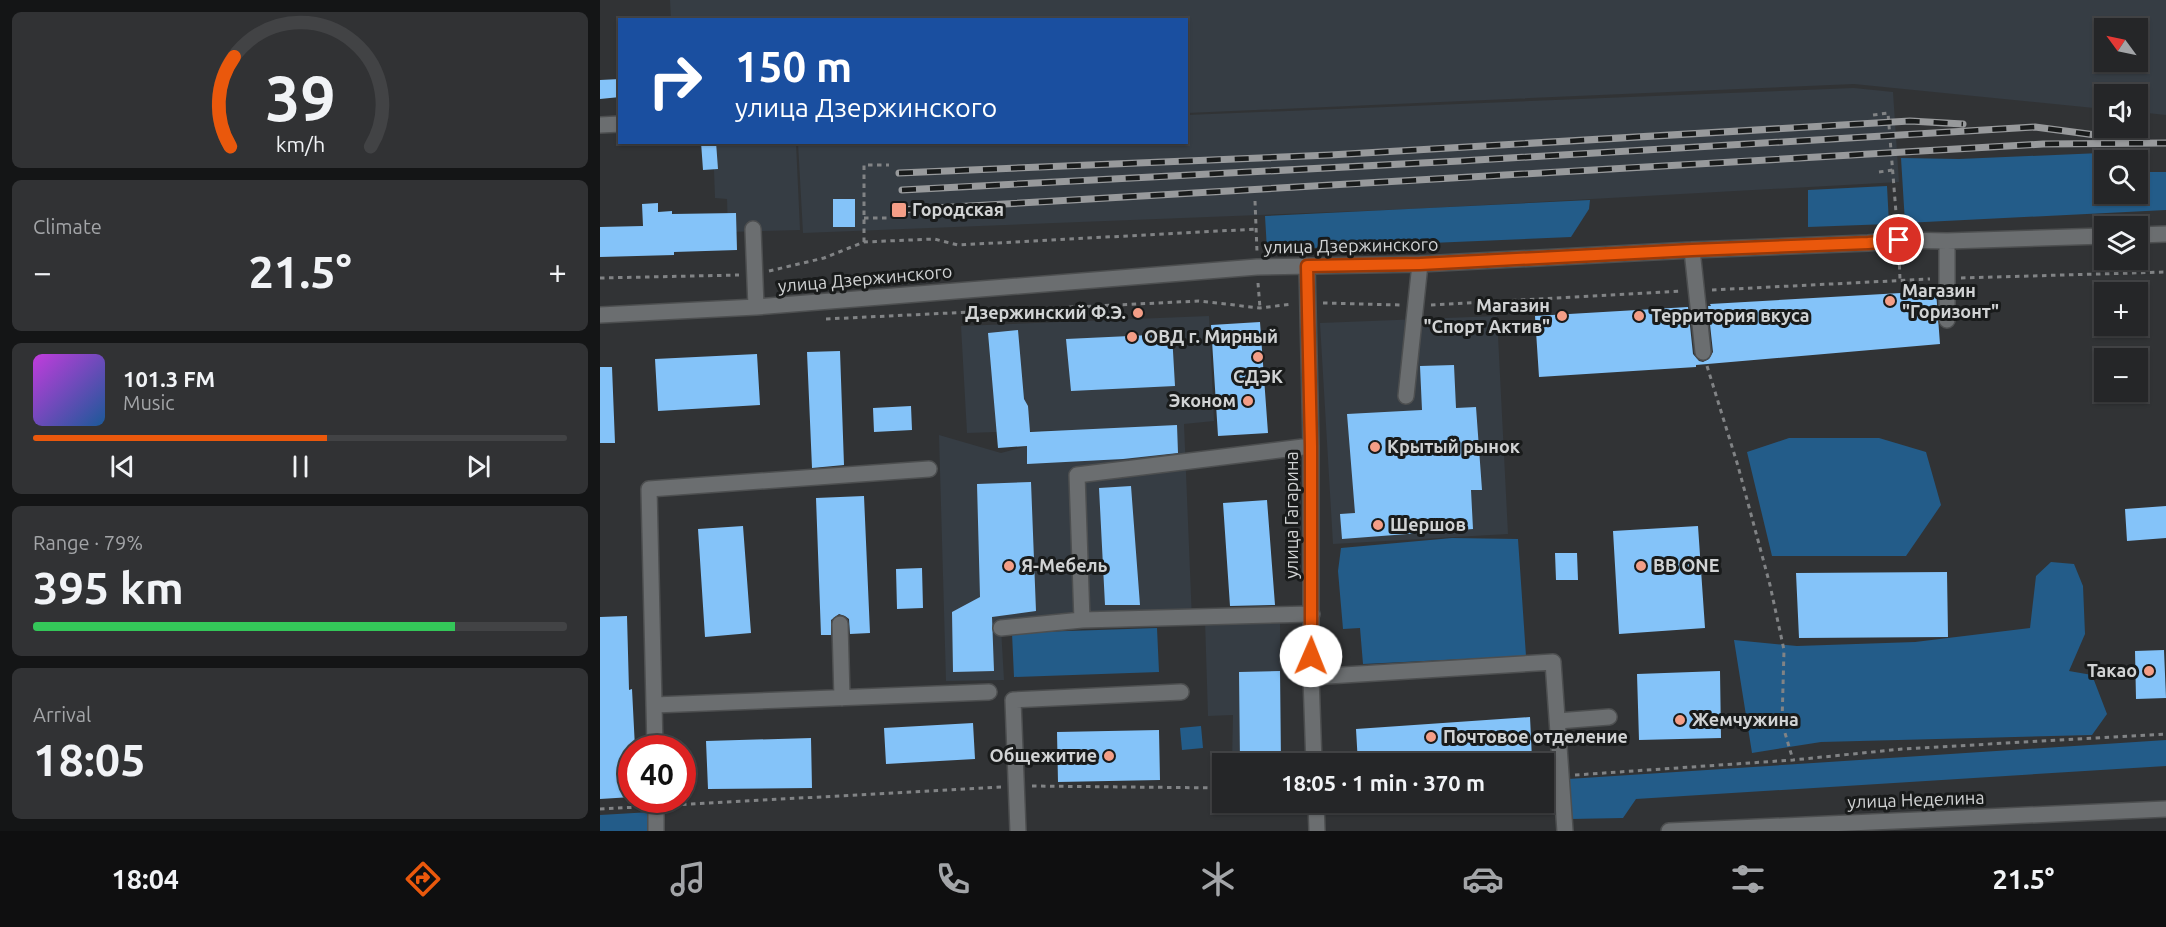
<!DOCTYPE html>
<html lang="en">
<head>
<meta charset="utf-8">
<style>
  :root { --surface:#252628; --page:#313234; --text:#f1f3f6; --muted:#a3a5a8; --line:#424345; --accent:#ea580c }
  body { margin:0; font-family:Ubuntu,sans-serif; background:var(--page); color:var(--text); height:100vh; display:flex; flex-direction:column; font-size:22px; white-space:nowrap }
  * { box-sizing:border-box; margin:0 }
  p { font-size:20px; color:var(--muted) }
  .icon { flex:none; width:33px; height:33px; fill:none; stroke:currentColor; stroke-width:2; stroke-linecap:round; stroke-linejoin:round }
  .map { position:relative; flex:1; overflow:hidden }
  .side { display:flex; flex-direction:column; gap:12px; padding:12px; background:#141516; width:600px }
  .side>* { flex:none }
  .hud { position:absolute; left:18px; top:18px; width:570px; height:126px; border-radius:0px; box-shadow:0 2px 4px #0004,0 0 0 2px var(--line); background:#1a4fa0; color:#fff; overflow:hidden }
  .needle { width:39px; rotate:303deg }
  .tools { position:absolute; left:1494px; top:18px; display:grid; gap:12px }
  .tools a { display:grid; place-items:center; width:54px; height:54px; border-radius:0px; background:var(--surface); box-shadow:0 2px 4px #0004,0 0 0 2px var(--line); font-size:30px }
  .speed { position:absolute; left:18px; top:735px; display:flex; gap:12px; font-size:30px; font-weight:700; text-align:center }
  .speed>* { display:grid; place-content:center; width:78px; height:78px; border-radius:50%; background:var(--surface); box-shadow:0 2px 4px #0004,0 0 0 2px var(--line); line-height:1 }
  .speed .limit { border:9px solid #d22; background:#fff; color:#111 }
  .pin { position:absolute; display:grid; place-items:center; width:51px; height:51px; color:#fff; margin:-26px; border:3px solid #fff; border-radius:50%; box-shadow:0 2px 6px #0007 }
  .me { position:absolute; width:66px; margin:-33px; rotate:1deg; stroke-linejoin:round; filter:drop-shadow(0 0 4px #0008) }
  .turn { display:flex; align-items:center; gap:21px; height:126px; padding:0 18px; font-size:27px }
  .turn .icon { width:78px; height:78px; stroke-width:2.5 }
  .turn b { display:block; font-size:42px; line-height:51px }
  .big { font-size:45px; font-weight:600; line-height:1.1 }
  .side .card { flex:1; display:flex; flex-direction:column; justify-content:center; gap:9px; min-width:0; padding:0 21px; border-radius:9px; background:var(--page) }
  .side .dial { align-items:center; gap:0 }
  .dial svg { height:156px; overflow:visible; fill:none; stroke:var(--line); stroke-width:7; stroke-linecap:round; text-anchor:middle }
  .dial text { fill:var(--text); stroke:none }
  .song { display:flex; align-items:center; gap:18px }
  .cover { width:72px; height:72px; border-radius:9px; background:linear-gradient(135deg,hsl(290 70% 55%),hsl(210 70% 35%)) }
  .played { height:6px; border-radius:3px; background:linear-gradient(90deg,var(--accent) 55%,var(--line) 55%) }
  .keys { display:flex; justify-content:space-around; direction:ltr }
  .heat { display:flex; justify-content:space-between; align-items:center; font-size:33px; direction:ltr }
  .charge { height:9px; border-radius:4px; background:linear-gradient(90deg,#34c759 79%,var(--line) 0) }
  .trip { position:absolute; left:612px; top:753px; width:342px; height:60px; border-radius:0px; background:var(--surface); box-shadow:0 2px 4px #0004,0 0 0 2px var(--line); font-weight:600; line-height:60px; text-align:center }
  .tabs { display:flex; height:96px; justify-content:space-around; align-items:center; background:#0f0f10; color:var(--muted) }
  .tabs .icon { width:42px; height:42px }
  .tabs .current { color:var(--accent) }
  .tabs b { font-size:27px; color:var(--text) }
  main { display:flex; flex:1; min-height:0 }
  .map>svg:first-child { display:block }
  .built { fill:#363d44; fill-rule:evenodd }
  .green { fill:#235c89; fill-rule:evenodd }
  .building { fill:#84c3f9 }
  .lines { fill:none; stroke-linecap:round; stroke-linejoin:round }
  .minor-casing { stroke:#4d4f50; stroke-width:18 }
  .path { stroke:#818385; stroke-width:3; stroke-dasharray:4.5 4.5; stroke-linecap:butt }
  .minor { stroke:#6b6e70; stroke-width:15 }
  .rail-casing { stroke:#989a9c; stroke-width:7 }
  .rail { stroke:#191b1b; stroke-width:4.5; stroke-dasharray:14; stroke-linecap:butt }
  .route-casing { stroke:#983908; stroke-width:15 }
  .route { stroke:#ea580c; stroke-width:10 }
  .poi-dot { fill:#f49e87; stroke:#191b1b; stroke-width:2 }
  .labels { text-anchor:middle; stroke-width:6; stroke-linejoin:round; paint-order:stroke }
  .poi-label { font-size:18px; font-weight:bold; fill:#d1d3d4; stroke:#191b1b; text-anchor:start }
  .street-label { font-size:18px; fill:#d1d3d4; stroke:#191b1b }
</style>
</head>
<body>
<main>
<section class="side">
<div class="card dial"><svg viewBox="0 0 100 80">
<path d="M14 69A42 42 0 1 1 86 69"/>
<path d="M14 69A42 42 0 0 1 16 23" stroke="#ea580c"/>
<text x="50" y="56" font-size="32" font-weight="700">39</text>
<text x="50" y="72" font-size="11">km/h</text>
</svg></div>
<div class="card"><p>Climate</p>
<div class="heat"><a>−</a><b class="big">21.5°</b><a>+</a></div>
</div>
<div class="card">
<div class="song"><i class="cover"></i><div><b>101.3 FM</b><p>Music</p></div></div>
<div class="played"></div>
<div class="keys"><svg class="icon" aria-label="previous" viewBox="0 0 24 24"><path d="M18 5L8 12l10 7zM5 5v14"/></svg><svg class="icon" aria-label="pause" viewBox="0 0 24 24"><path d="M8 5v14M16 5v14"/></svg><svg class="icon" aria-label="next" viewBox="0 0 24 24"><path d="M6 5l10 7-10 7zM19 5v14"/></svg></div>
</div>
<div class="card"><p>Range · 79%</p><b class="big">395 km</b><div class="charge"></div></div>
<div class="card"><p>Arrival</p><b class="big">18:05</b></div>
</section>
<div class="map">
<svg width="1566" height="831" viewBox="0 0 1566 831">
  <rect width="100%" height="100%" fill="#313335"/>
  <!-- built -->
  <path class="built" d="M70,0h1496v115l-28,-3v-18h-34v15l-250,-25 -667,29 -1,-93h-515zM1504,28h34v34h-34z
    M1254,88l39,4 6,90 -488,27 -608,24 -5,-90 388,-1 1,-27z
    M113,143h83l4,87 -72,2 -1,-33 -12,-1z
    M609,316l5,105 -30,3 8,196 -191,8 3,52 -58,1 -7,-246 62,18 30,-8 10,-14 20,-1 -94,3 -6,-107z
    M897,316l11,218 -175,10 -13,-221z
    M605,620h75l1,143h-49l1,-48 -25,1z"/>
  <!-- green -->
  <path class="green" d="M1546,151v21h20v38l-261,13 -4,-65 58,1zM1538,160v34h-34v-34z
    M1287,186l2,38 -81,3v-37z
    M990,200l-1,9 -18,28 -304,13 -2,-34z
    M1189,438h90l47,14 15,53 -35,51h-134l-25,-104z
    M852,538l66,1 8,117 -163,8 -3,-36 -17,1 -5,-58 3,-23z
    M1451,562l23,2 9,22 2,48 -16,37 23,4 15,39 -15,21 -271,7 -69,11 -18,-113 63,6 118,-4 115,-14 6,-52z
    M557,628l2,44 -145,5 -2,-44z
    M601,726l2,22 -21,2 -2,-22z
    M1566,740v26l-530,33 -13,19 -53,1 -2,-40z
    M851,803v4l-109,6v-10z
    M51,812v19h-51v-16z"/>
  <!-- building -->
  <path class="building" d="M20,79v18l-20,2v-19z
    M101,142h15l2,27 -15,1z
    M233,199h22v28h-22z
    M58,203v9l14,-1v3l64,-1 1,37 -63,2v3l-74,2v-30l43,-1 -1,-22z
    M1336,291l4,53 -244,21v2l-157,10 -4,-61 153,-9 5,47 6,7 4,1 6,-3 4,-7 -5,-46h3l-1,-2z
    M660,322l8,111 -50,3 -7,-111z
    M418,330l6,69 4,7 2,26 147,-7 1,28 -55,6 -96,5v-18l-29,2 -10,-115z
    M572,334l3,52 -104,5 -5,-52z
    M240,351l4,114 -32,3 -5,-116z
    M157,354l3,51 -102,6 -3,-52z
    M854,365l2,43 20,-1 6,83h-11l2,39 -131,10 -2,-25 15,-1 -8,-99 75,-4 -2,-44z
    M0,367h12l3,76h-15z
    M311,406l1,24 -38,2 -1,-24z
    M431,482l5,129 -44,6 2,54 -41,1 -1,-60 28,-15 -3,-113z
    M531,486l9,119h-35l-6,-117z
    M264,496l6,137 -20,1 -1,-15 -4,-3 -6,-2 -8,6v15h-10l-5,-137z
    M667,500l8,105 -45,1 -7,-103z
    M1566,506v32l-39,3 -2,-32z
    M143,526l8,107 -46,4 -7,-108z
    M1098,526l7,102 -86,6 -6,-103z
    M955,553h22l1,27h-22z
    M322,568l1,40 -26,1 -1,-40z
    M1347,572l1,65 -149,1 -3,-65z
    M27,616l2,74 3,-1 3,59h-3v49l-32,2v-182z
    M1564,650l2,48 -30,1 -1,-48z
    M680,671l1,93h-41l-1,-92z
    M1120,671l1,67 -82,2 -2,-66z
    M930,717l2,42 -67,5h-107l-2,-35z
    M373,723l2,36 -89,5 -2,-36z
    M559,730l1,50 -102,2 -1,-50z
    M211,738l1,50 -104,1 -2,-48z"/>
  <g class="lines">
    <!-- minor casing -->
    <g class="minor-casing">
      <path id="minor" d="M0,125l20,-1
        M153,229l3,78
        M1538,235l28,-1
        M1347,241v79
        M1092,250l11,102
        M707,266l4,180v231l3,87
        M0,315l156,-8 501,-40 163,-3 272,-14 176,-7 31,-3 48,1 157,-5
        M806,396l14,-132
        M482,620l-5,-145 234,-29
        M240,624l2,74
        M401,628l81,-8 230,-6
        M711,677l242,-15 12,169
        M54,705l335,-13
        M958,721l51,-4
        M55,748l-6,-259 280,-20
        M56,800v31
        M716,802l1,29
        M418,831l-5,-131 168,-8
        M1069,831l497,-22"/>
    </g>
    <!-- path -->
    <path class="path" d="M1273,115l15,-2 9,112
      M1279,172l14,-2
      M655,201l2,51
      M264,218h25
      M264,242v-77h25
      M1299,256l1,23
      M169,271l55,-13 40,-16 70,-3 24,6 299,-16
      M0,278l139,-3
      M1361,278l205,-6
      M658,283l2,25
      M1112,290l218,-11
      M723,303l77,2
      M831,305l251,-14
      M226,319l373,-18 61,7 32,-4
      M1107,366l31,100 32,119 14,65 -2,73 11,37
      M975,775l218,-15 109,-11 264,-15
      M432,786l190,2
      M73,805l329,-18
      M0,809l39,-2"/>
    <!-- minor -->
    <use href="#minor" class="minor"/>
    <!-- rail casing -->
    <g class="rail-casing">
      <path id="rail" d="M299,173l431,-18 580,-34 53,3
        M302,190l558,-29 575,-34 76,10
        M299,210l1144,-66 123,-1"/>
    </g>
    <!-- rail -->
    <use href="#rail" class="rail"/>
  </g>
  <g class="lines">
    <!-- route casing -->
    <g class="route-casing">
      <path id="route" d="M711,656v-210l-4,-180 113,-2 272,-14 176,-7 31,-3"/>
    </g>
    <!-- route -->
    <use href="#route" class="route"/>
  </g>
  <!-- markers -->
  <g class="poi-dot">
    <rect x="291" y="202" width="16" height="16" rx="3"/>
    <circle cx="1290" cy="301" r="6"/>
    <circle cx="538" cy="313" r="6"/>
    <circle cx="962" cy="316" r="6"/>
    <circle cx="1039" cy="316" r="6"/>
    <circle cx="532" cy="337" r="6"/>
    <circle cx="658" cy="357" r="6"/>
    <circle cx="648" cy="401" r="6"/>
    <circle cx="775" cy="447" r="6"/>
    <circle cx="778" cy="525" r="6"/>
    <circle cx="409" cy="566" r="6"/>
    <circle cx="1041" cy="566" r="6"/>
    <circle cx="1549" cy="671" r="6"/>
    <circle cx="1080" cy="720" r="6"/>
    <circle cx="831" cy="737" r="6"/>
    <circle cx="509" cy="756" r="6"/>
  </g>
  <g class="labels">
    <!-- poi labels -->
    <g class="poi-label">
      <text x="312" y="216">Городская</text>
      <text x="1302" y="297">Магазин<tspan x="1302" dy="21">"Горизонт"</tspan></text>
      <text x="950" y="312" text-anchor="end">Магазин<tspan x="950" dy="21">"Спорт Актив"</tspan></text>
      <text x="526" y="319" text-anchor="end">Дзержинский Ф.Э.</text>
      <text x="1051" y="322">Территория вкуса</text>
      <text x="544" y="343">ОВД г. Мирный</text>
      <text x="658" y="383" text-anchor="middle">СДЭК</text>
      <text x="636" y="407" text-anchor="end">Эконом</text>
      <text x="787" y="453">Крытый рынок</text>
      <text x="790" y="531">Шершов</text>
      <text x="421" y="572">Я-Мебель</text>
      <text x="1053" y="572">BB ONE</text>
      <text x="1537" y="677" text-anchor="end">Такао</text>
      <text x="1092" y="726">Жемчужина</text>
      <text x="843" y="743">Почтовое отделение</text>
      <text x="497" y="762" text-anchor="end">Общежитие</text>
    </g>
    <!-- street labels -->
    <g class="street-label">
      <text transform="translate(751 246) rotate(-1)" y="6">улица Дзержинского</text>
      <text transform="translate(265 279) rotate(-5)" y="6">улица Дзержинского</text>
      <text transform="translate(692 515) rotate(-90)" y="6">улица Гагарина</text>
      <text transform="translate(1316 800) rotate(-2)" y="6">улица Неделина</text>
    </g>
  </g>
</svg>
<div class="tools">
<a><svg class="needle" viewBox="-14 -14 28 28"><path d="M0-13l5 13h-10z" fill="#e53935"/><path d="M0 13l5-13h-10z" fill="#a3a5a8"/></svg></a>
<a><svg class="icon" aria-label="sound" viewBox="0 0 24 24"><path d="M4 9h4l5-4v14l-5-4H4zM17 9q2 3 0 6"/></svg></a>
<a><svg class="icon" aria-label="search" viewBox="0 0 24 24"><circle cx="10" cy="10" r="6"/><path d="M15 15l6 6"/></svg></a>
<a><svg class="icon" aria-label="layers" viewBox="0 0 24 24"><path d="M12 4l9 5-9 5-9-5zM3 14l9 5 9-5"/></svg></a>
<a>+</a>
<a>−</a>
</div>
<div class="speed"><div class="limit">40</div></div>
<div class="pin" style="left:1299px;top:240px;background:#d93025"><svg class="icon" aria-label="arrive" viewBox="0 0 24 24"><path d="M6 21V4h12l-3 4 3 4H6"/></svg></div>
<svg class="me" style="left:711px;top:656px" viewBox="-20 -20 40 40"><circle r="19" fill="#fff"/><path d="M0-13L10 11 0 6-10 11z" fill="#ea580c"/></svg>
<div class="trip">18:05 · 1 min · 370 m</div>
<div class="hud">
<div class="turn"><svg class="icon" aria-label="right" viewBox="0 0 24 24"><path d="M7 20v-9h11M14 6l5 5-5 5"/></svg><div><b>150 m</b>улица Дзержинского</div></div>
</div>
</div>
</main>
<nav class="tabs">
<b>18:04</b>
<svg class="icon current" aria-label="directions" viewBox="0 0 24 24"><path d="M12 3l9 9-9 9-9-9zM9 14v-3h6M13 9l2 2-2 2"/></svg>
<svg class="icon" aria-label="music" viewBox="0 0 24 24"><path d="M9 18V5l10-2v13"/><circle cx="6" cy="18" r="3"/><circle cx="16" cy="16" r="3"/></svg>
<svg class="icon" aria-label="phone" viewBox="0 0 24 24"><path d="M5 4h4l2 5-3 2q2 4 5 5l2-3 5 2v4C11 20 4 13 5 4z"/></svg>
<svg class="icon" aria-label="climate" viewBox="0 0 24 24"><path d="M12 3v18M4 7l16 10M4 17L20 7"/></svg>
<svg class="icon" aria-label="car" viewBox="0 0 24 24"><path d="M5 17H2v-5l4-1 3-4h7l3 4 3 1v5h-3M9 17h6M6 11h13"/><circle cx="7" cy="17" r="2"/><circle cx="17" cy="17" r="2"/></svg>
<svg class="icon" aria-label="filters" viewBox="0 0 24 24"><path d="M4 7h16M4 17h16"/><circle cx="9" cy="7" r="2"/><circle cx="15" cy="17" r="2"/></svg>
<b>21.5°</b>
</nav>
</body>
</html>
